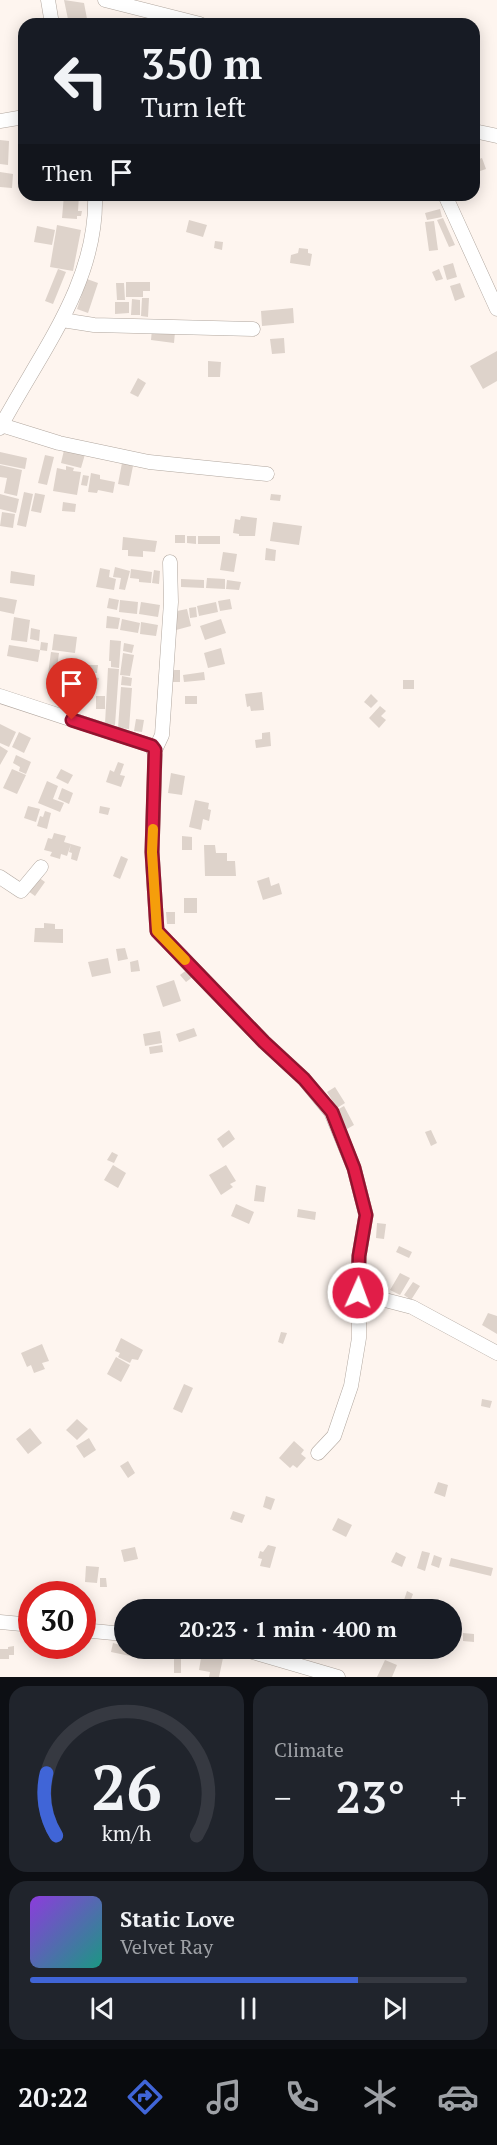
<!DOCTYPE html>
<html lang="en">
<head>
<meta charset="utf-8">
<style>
  :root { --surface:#171b24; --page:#20242c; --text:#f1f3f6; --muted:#9ea1a6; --line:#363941; --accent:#4065d7 }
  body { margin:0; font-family:"PT Serif",serif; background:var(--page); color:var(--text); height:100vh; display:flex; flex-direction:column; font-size:22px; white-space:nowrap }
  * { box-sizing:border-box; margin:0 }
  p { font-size:20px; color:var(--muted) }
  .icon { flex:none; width:33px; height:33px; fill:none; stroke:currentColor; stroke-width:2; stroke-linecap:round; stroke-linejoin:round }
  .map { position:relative; height:1677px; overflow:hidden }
  .details { display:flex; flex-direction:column; gap:9px; padding:9px; background:#0d0f14; flex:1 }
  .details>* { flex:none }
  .hud { position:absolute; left:18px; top:18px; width:462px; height:183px; border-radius:18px; box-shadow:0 3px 15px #0003; background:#171b24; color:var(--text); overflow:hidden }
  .speed { position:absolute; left:18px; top:1581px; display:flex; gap:12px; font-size:30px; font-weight:700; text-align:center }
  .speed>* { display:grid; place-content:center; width:78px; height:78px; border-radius:50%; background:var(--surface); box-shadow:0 3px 15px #0003; line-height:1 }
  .speed .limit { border:9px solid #d22; background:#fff; color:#111 }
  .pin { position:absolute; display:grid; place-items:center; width:51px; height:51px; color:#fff; margin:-62px -26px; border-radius:50% 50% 50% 0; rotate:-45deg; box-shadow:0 0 6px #0007 }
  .pin .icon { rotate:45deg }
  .me { position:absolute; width:66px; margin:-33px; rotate:2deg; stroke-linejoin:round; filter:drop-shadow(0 0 4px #0008) }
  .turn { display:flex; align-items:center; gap:21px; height:126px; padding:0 24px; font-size:27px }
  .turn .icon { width:78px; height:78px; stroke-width:2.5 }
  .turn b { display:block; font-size:42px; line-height:51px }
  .then { display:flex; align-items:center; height:57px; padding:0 24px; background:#0003; gap:12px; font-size:22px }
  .big { font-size:45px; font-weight:700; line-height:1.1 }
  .details .card { flex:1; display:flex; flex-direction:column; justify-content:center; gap:9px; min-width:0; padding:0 21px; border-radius:18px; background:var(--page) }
  .details .dial { align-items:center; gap:0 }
  .dial svg { height:156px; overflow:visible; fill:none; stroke:var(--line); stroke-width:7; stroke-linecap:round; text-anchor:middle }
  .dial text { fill:var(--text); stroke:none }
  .song { display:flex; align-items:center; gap:18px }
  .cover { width:72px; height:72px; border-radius:9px; background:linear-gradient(135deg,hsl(270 70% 55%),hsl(170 70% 35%)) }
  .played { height:6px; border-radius:3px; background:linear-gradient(90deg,var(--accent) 75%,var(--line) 75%) }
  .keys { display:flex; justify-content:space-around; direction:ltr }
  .heat { display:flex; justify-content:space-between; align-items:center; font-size:33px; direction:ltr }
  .details .tiles { flex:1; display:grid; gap:9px; grid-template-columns:1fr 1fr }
  .card:last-child { grid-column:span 2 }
  .trip { position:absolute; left:114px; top:1599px; width:348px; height:60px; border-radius:30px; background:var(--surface); box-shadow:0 3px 15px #0003; font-weight:700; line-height:60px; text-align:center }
  .dock { display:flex; height:96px; justify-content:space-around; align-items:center; background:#090b0e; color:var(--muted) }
  .dock .icon { width:42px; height:42px }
  .dock .current { color:var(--accent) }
  .dock b { font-size:27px; color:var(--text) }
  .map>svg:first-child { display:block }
  .building { fill:#ded3cb }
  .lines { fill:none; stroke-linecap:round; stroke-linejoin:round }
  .minor-casing { stroke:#b1a79f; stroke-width:15 }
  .minor { stroke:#fff; stroke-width:14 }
  .route-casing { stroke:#92132f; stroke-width:15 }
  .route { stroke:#e11d48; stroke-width:10 }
  .slow { stroke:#f59e0b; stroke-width:10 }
</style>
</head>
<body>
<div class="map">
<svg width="497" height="1677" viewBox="0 0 497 1677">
  <rect width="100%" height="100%" fill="#fef5ef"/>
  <!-- building -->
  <path class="building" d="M64,0l20,3 4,21h-19z
    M0,140l9,1 -1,24 -8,-1z
    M482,158l4,11 -9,3 -3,-11z
    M0,172l13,2 -1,14 -12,-1z
    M64,195h15l-1,16h4l-1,5h-4v3l-15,-1z
    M440,209l2,8 -15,3 -2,-7z
    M443,218l12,27 -6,2 -12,-27z
    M189,220l18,5 -4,12 -17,-5z
    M434,221l4,29 -9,1 -4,-29z
    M57,225l24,5 -8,41 -23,-4z
    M37,226l18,4 -3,15 -18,-3z
    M215,241l8,1 -1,8 -8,-2z
    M299,248l9,1v4l4,1 -2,12 -20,-3 1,-8 7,-2z
    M453,263l4,14 -10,3 -4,-14z
    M58,269l8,3 -13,32 -8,-3z
    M439,269l4,10 -7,2 -4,-9z
    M87,279l11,4 -10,30 -11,-4z
    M126,282h24v9h-7v6h-17z
    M116,283h8l1,17h-8z
    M460,283l5,14 -10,4 -5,-15z
    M142,298h7l-1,19 -7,-1z
    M132,299l8,1v15h-9z
    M115,302h14v11l-14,1z
    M293,308l1,15 -32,3 -1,-15z
    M152,329l23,3 -1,11 -23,-3z
    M284,338l1,15 -13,1 -2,-15z
    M497,351v30l-14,8 -13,-23z
    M208,361l13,1 -1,15h-12z
    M138,378l8,5 -8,14 -8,-4z
    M65,446l21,5 -5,17 -20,-5z
    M0,452l27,6 -2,11 -25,-5z
    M45,455l9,2 -7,28 -9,-2z
    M122,463l11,3 -4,20 -11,-2z
    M0,465l22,5 -5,26 -13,-3 3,-15 -7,-1z
    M66,466l8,2 -1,3 8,1 -4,23 -24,-4 4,-23 9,2z
    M91,473l9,2v4l15,3 -2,11 -15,-3 -1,3 -9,-1z
    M83,475l6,1 -2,10 -6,-1z
    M24,492l9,2 -7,33 -9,-2z
    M35,493l10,2 -4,18 -10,-2z
    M0,494l19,5 -3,14 -16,-4z
    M271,494l10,1 -1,6 -10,-1z
    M63,502l13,2 -1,8 -13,-1z
    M2,512l13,2 -2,14 -13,-2z
    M241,516l16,2 -2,18h-16v-2l-6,-1 2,-14 5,1z
    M273,522l29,4 -3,19 -29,-4z
    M175,535h10v8h-10z
    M187,536h9v8l-9,-1z
    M198,536h22v8h-22z
    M123,537l34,4 -2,11 -12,-1v6l-15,-1v-6h-6z
    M266,548l10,2 -1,11 -10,-1z
    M223,552l14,2 -3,18 -14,-2z
    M115,567l15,4 -5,19 -6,-1 2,-11 -8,-1z
    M100,568l10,2 -1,7 7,2 -2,11 -18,-3z
    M131,569l21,3 -1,11 -12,-1v-3l-9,-1z
    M154,570l6,1 -1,13 -7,-1z
    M11,571l24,4 -1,11 -24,-3z
    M207,578l18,1v10l-19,-1z
    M181,579l23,1v8l-23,-1z
    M227,580l14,2 -2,8 -13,-1z
    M0,597l17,3 -3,14 -14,-3z
    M109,598l10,2 -2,10 -10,-2z
    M230,599l2,10 -12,2 -2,-10z
    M120,600l18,2 -1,12 -18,-2z
    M141,602l19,3 -2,12 -19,-3z
    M216,602l2,10 -19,4 -2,-10z
    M196,607l1,10 -7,1 -1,-10z
    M187,609l4,17 -15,4 -4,-18z
    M107,616l13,2 -2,11 -12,-1z
    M14,617l16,3 -3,22 -16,-2z
    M122,619l18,4 -2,10 -18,-3z
    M221,619l5,14 -21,7 -5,-14z
    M141,622l17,3 -2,11 -16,-2z
    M31,628l9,2 -1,11 -9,-2z
    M54,634l23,3 -2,16 -23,-3z
    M110,640l11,1 -2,27 -8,-1v-6h-2z
    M41,642l7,1 -1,8 -7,-1z
    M124,643l10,2 -2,8 -9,-2z
    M9,645l31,5 -2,12 -31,-6z
    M221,648l4,16 -17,4 -4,-15z
    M51,652l8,1 -3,22 -8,-1z
    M123,653l11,2 -4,21 -10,-1z
    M87,665h11l-1,8 -10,-1z
    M108,668l11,1 -4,56 -10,-1z
    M170,670h10v12h-10z
    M204,672l1,8 -21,2 -1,-7z
    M79,675l20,3 -2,8 -19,-3z
    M122,676l10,2 -1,8 -10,-1z
    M403,680h11v9h-11z
    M121,687l11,1 -3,41 -11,-1z
    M262,692l2,18 -13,1 -1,-5 -3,1 -2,-13z
    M371,694l7,7 -7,7 -7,-6z
    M96,696h9v13h-9z
    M185,696h12v8h-12z
    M380,706l6,5 -5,5 5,4 -7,8 -10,-10z
    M136,719l8,1 -2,12 -8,-1z
    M0,724l16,8 -7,15 -9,-4z
    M19,732l12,6 -7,15 -12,-6z
    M270,732l1,14 -15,2 -1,-8 7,-1v-6z
    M0,746l8,5 -8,14z
    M16,755l15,7 -5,12 -7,-3 1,-4 -7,-4z
    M118,762l6,2 -4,11 5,1 -4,11 -15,-5 4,-12 4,2z
    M12,769l14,6 -9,19 -14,-6z
    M61,769l12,6 -5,9 -12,-6z
    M171,773l14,3 -3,19 -14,-2z
    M47,781l11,5 -5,13 11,4 -4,9 -22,-9z
    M62,788l11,5 -4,11 -11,-5z
    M195,800l14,3 -1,6 3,1 -2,11 -6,-2 -2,11 -12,-3z
    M28,806l12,3 -4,13 -12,-4z
    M100,806l10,2 -2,7 -9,-2z
    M45,811l6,2 -4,16 -10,-3 3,-10 3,1z
    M54,833l12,3 -2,6 7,2 -4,12 -6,-2 -1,5 -10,-3 2,-4 -8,-2 4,-12 4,1z
    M182,836l10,1v13h-10z
    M71,844l10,3 -4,14 -6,-2 1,-6 -3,-1z
    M204,845h11l1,8h11v8h8l1,15h-31z
    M121,856l7,3 -8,20 -7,-3z
    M38,877l7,5 -10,14 -7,-5z
    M269,877l2,9 8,-3 3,11 -19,6 -6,-19z
    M184,898h13v15h-13z
    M166,912h9v12h-8z
    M44,923l11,1v5h8v14l-29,-1 1,-14h9z
    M125,948l3,11 -10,2 -2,-12z
    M108,958l3,15 -19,4 -4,-15z
    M138,960l2,11 -9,1 -1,-10z
    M188,969l6,7 -8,6 -6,-7z
    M174,980l7,21 -18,6 -7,-21z
    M194,1028l3,8 -18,6 -3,-8z
    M160,1031l2,12 -17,3 -2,-12z
    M162,1045l1,7 -13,2 -1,-7z
    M335,1087l10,16 -8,5 -10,-16z
    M344,1106l10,19 -7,4 -10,-19z
    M229,1130l6,9 -12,9 -6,-9z
    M431,1130l6,13 -6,3 -6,-14z
    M112,1152l6,3 -4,8 -7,-3z
    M113,1165l13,8 -8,15 -14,-8z
    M226,1165l10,16 -6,3 3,3 -12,8 -12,-20z
    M256,1185l10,2 -2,15 -10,-1z
    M236,1204l18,8 -5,12 -18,-8z
    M298,1209l18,3 -1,8 -18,-3z
    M377,1223l9,1 -2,15 -8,-1z
    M399,1246l13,6 -3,6 -13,-6z
    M400,1273l10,5 -10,17 -10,-5z
    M413,1282l7,4 -9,14 -7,-5z
    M488,1313l9,3v18l-15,-9z
    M281,1332l6,1 -4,11 -5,-2z
    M121,1338l22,12 -5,10 -6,-1 -2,4 -12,-6 2,-4 -5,-2z
    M42,1344l7,17 -7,2 3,6 -11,4 -3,-8 -4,2 -6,-14z
    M116,1357l14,8 -9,17 -14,-8z
    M184,1384l9,4 -11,25 -9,-4z
    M482,1399l10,2 -2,7 -9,-2z
    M77,1419l11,10 -11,11 -11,-10z
    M30,1428l12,15 -14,11 -12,-15z
    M89,1438l7,12 -12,8 -8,-12z
    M294,1441l10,9 -3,4 5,4 -9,10 -4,-3 -3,3 -11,-10z
    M128,1461l7,12 -7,5 -8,-12z
    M438,1482l10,3 -3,12 -11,-4z
    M266,1496l9,3 -4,11 -8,-3z
    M233,1511l12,4 -3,8 -12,-4z
    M338,1518l14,7 -6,12 -14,-7z
    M268,1545l8,2 -6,21 -10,-2 2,-7 -4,-1 2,-7 3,1z
    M135,1547l3,12 -14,3 -3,-12z
    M422,1551l8,2 -5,18 -8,-3z
    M396,1552l10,5 -4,10 -11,-5z
    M434,1555l8,3 -3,10 -8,-3z
    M451,1558l42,10 -2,8 -42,-10z
    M86,1566l13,1 -2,16 -12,-1z
    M100,1578h6l1,9h-7z
    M407,1591l6,3 -3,8 -6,-2z
    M463,1633l11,1v8l-11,-1z
    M113,1643l11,3v2h13l-2,9 -24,-5z
    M14,1646v9h-5v4h-9v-10h8v-2z
    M289,1648h13l-2,7 -12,-3z
    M209,1655l14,3 -4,19h-10l1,-5 -11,-2 2,-12 8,1z
    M174,1659h7v14h-7z
    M385,1660l12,5 -5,12h-15z"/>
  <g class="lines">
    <!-- minor casing -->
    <g class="minor-casing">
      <path id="minor" d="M48,0l4,24
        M105,0l95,24
        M0,121l24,-4
        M474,131l23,5
        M445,195l52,114
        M62,320l32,5 159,4
        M1,425l58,18 90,19 118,12
        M0,428c39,-74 98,-145 95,-233
        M0,696l152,50 3,9 -3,97 5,79 107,111 40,37 27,33 23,56 12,47 -7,41v82l-8,48 -17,50 -16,17
        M155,750l7,-15 9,-133 -1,-40
        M0,877l21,14 20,-24
        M358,1293l54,14 85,46
        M0,1622l32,3
        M82,1630l42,4
        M239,1648l99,29"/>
    </g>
    <!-- minor -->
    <use href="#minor" class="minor"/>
  </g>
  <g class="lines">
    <!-- route casing -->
    <g class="route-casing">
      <path id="route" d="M72,720l80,26 3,4 -3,102 5,79 107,111 40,37 28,33 22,56 12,47 -7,41 -1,37"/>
    </g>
    <!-- route -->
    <use href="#route" class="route"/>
    <!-- slow -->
    <path class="slow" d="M153,829l-1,23 5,79 28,29"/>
  </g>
</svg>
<div class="speed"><div class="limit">30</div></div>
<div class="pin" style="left:72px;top:720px;background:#d93025"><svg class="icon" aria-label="arrive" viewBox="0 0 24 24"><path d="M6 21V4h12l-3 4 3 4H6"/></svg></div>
<svg class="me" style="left:358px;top:1293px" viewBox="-20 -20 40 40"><circle r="17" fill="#e11d48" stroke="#fff" stroke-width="3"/><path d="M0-11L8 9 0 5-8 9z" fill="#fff"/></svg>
<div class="trip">20:23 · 1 min · 400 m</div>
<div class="hud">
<div class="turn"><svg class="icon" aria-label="left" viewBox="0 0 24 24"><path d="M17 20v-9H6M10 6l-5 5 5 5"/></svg><div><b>350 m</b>Turn left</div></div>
<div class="then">Then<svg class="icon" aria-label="arrive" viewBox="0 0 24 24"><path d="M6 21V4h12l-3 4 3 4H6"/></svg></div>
</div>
</div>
<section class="details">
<div class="tiles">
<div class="card dial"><svg viewBox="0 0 100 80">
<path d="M14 69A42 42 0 1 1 86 69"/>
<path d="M14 69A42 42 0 0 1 9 37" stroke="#4065d7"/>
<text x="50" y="56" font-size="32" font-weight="700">26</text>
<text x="50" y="72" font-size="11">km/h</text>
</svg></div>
<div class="card"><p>Climate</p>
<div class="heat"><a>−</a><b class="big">23°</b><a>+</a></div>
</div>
<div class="card">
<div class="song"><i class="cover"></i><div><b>Static Love</b><p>Velvet Ray</p></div></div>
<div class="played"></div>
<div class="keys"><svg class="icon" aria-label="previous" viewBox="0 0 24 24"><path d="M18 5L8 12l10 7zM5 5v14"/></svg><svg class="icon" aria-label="pause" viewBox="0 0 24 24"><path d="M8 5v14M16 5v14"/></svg><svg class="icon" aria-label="next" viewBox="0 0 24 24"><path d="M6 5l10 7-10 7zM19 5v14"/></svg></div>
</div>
</div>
</section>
<nav class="dock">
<b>20:22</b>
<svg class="icon current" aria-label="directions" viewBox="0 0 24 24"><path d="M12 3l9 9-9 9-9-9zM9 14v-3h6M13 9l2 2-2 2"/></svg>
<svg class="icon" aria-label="music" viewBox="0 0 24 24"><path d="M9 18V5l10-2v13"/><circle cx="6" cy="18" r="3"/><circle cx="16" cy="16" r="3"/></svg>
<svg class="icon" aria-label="phone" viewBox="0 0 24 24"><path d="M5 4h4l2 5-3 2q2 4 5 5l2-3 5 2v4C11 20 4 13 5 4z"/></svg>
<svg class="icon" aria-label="climate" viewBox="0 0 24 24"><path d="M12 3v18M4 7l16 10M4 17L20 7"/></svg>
<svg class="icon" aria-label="car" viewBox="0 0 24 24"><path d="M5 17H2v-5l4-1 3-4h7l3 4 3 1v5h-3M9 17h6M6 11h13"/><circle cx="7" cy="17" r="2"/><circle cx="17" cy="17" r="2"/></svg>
</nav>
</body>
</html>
